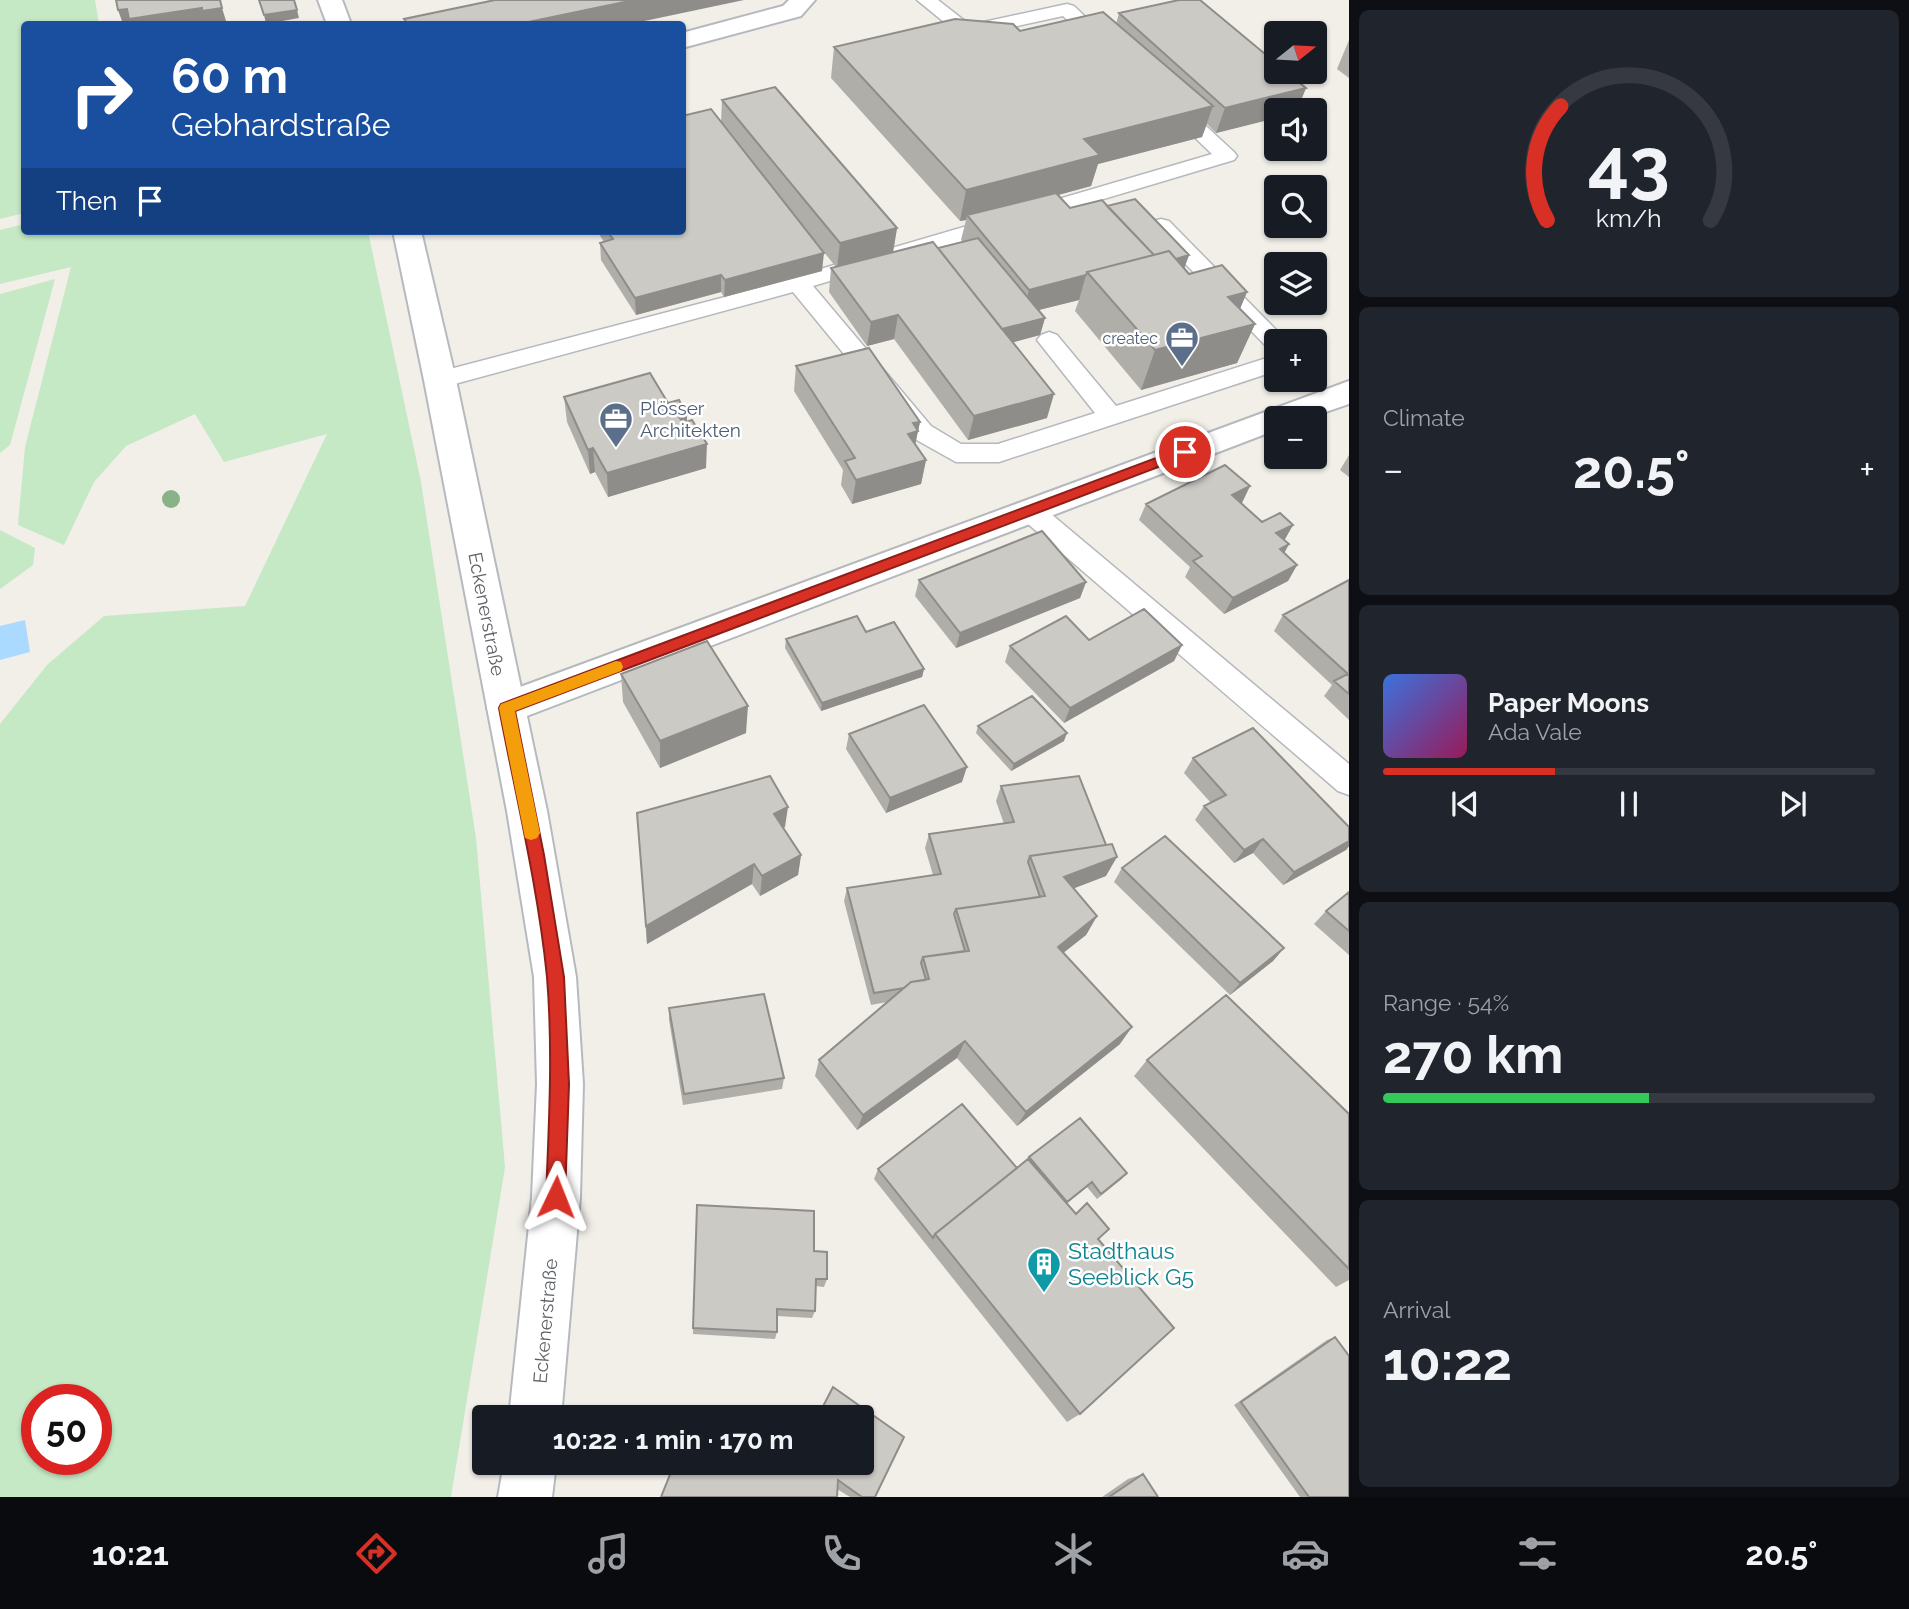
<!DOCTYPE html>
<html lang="en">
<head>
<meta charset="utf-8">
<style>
  :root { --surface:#171b24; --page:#20242c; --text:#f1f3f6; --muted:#9ea1a6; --line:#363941; --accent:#d93025 }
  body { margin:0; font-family:Raleway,sans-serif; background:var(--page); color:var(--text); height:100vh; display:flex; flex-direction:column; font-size:26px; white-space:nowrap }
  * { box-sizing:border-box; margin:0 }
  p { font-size:23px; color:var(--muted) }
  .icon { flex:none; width:38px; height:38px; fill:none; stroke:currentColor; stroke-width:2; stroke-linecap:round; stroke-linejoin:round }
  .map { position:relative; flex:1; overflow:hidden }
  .side { display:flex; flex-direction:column; gap:10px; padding:10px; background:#0d0f14; width:560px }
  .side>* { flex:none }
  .top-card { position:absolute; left:21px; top:21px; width:665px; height:214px; border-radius:7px; box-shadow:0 2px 5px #0004; background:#1a4fa0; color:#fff; overflow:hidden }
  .needle { width:46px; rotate:72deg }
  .buttons { position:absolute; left:1264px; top:21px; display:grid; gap:14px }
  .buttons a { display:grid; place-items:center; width:63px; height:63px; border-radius:7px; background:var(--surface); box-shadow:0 2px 5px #0004; font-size:35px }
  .speed { position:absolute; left:21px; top:1384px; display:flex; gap:14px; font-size:35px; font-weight:700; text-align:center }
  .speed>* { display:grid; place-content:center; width:91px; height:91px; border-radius:50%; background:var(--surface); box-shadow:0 2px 5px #0004; line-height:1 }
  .speed .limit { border:10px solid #d22; background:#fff; color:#111 }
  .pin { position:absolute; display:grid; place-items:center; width:60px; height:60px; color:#fff; margin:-30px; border:4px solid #fff; border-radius:50%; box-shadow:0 2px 7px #0007 }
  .me { position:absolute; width:77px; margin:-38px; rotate:2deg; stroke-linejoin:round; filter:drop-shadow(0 0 5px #0008) }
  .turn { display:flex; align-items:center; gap:24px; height:147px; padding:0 35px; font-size:32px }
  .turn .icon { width:91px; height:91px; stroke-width:2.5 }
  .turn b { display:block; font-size:49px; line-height:60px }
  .then { display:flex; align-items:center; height:66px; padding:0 35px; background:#0003; gap:14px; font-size:26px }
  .big { font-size:52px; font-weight:700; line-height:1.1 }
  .side .tile { flex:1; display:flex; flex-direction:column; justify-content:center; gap:10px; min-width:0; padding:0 24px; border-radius:10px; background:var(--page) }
  .side .dial { align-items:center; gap:0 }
  .dial svg { height:182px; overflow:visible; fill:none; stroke:var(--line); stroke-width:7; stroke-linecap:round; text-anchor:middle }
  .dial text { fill:var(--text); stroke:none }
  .song { display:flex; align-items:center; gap:21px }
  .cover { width:84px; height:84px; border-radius:10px; background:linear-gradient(135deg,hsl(220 70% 55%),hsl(330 70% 35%)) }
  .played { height:7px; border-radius:4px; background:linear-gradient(90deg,var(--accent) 35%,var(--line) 35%) }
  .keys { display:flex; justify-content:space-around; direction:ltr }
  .heat { display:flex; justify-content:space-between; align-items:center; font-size:38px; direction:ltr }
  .charge { height:10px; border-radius:5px; background:linear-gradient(90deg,#34c759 54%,var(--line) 0) }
  .trip { position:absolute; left:472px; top:1405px; width:402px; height:70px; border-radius:7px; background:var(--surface); box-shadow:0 2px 5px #0004; font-weight:700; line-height:70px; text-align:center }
  .tabs { display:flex; height:112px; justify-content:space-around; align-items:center; background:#090b0e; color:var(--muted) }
  .tabs .icon { width:49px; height:49px }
  .tabs .active { color:var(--accent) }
  .tabs b { font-size:32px; color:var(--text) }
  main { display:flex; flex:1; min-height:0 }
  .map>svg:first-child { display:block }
  .green { fill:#c5e8c5; fill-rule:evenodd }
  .water { fill:#aadaff }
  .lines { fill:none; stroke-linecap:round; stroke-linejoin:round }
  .service-casing { stroke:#b5b8bc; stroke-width:3 }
  .minor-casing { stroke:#b5b8bc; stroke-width:4 }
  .secondary-casing { stroke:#b6babf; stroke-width:4 }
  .service { fill:#fff; fill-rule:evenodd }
  .minor { fill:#fff; fill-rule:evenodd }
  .secondary { fill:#fff; fill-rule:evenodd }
  .tree { fill:#89b387 }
  .wall { fill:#afaea9 }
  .shaded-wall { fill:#8f8d8a }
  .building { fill:#cccac5; stroke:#8f8d8a; stroke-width:2 }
  .route { fill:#d93025; stroke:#8d1f18; stroke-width:2 }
  .slow { fill:#f59e0b }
  .labels { text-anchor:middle; stroke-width:5; stroke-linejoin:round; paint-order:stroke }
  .far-service-label { font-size:16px; fill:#4e5e75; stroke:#fff; text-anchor:end }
  .service-label { font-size:19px; fill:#4e5e75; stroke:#fff; text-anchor:start }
  .street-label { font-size:19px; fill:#5f6368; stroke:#fff }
  .near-culture-label { font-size:23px; fill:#0d838f; stroke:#fff; text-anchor:start }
</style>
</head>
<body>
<main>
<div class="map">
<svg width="1349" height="1497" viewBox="0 0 1349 1497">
  <rect width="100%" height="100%" fill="#f1efe8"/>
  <!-- green -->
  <path class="green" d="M0,0h95l4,24h-75v189l-24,6z
    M24,224v7h344l53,251 55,356 29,329 -54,330h-451v-773l47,-59 57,-49 141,-10 82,-172 -103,28 -29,-48 -69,32 -32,36 -30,63 -46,-20 7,-78 46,-180 -71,17v-54zM37,1400h59v60h-59z
    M55,279l-45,166 -10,8v-159z
    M0,530l35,18 -2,17 -33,24z"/>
  <!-- water -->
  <path class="water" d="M25,620l5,32 -30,8v-34z"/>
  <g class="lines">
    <!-- service casing -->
    <g class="service-casing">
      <path id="service" d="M917,0h21l32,25 97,-21 7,2 41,39 -3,4h-14l-35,-33 -96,21 -7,-2z
        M1173,100l7,2 54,50 3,4 -3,4 -421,126 118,140 30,18h37l97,-31 -58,-73 4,-5 8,-3 8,3 59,71 160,-51v16l-277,91h-43l-43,-24 -120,-146 -353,96 -9,-2 -3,-6 3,-6 294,-77 487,-143 -46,-44 -3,-4 3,-4z
        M1161,219l8,2 118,120h-11v10l-8,-3 -115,-117 -3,-5 3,-5z
        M1029,500l9,3 311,261v31l-11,-4 -318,-274 -4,-7 4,-7z"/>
    </g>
    <!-- minor casing -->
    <g class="minor-casing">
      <path id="minor" d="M789,0h26l-14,16 -119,32v-15l101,-27z
        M1349,381v23l-41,14h-32v12l-757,289 -13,4 -13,-4 -6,-11 6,-11z"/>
    </g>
    <!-- secondary casing -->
    <g class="secondary-casing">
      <path id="secondary" d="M318,0h24l9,24h-24z
        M393,231h28l35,149 91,431 29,166 7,107 -3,113 -19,221h-52l23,-221 5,-113 -3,-107 -27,-166 -83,-431z
        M504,1463h52l-4,34h-54z"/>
    </g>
    <!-- service -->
    <use href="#service" class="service"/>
    <!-- minor -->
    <use href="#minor" class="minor"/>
    <!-- secondary -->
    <use href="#secondary" class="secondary"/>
  </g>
  <!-- trees -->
  <circle class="tree" cx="171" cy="499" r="9"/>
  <!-- wall -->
  <path class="wall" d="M1119,13l187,75 -9,22h-21v8l-60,15 -9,-9 -5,13 -104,27 -7,22 -33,9 12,13 37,-3 82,50 -5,13 5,6 58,18 -7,17 15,15 -18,39 -96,27 -66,-79 4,-11 -41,10 7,8 -5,17 -27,7 34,76 -79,22 -74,-101 -27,7 -38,-54 2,-24 5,-1 -52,-64 38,68 -98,26 -3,-5 -85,23 -35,-55 -1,-17 4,-1 -7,-11h85l39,-109 1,-22 175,128 -4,24 45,-4 25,-6 -2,-2 5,-20 -6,1 -129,-143 3,-31 282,-23z
    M1349,40v38l-12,-9z
    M796,366l124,56 -5,23 11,15 -5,24 -69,20 -11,-19 2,-15 -49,-79z
    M564,397l104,6 19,12v6l19,47 -98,29 -13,-25 -5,2 -23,-52z
    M1349,455v22l-9,-7z
    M1250,486l-9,17 21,19 31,3 -9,15 5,4 -5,9 13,12 -9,16 -64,33 -39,-37 5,-10 -51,-47 7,-16z
    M919,580l167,2 -6,16 -124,50 -41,-52z
    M1349,580v140l-25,-24 8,-11 -58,-54 9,-16z
    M866,632l58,37 -2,8 -101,34 -36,-63 1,-9z
    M1089,640l93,5 -8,16 -110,62 -59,-61 5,-16z
    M621,674l125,59 -86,35 -37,-66z
    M978,726l86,15 -53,30 -35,-38z
    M849,734l113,48 -76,31 -40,-64z
    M1193,758l156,69v19l-3,4 -63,35 -30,-32 -19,10 -39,-43 9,-14 7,-3 -27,-30z
    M1001,786l105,90 -32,12 23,28 -11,19 -22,17 56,92 -103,82 -60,-68 -100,72 -42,-54 4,-16 68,-58 -16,3 -27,-104 3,-13 86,-13 -8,-27 4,-14 75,-10 -8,-23z
    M637,813l148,14 -2,1 18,27 -3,20 -38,21 -8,-12 -105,60z
    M1122,868l162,80 -11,13 -43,34 -116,-113z
    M1349,892v63l-35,-31 12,-13z
    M669,1008l115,70 -2,11 -99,16 -14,-85z
    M1147,1060l202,54v166l-13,7 -202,-211z
    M1029,1157l94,21 -26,21 -10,-12 -20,16 31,37 -18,174 -13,8 -193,-243 4,-10 139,-1z
    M697,1205l117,46 13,28 -3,8 -8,-1 -1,25 -3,7 -35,-2v16l-2,7 -82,-5z
    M1335,1337l14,160h-49l-66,-92 93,-65z
    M833,1387l71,50 -29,60h-25l-13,-8v8h-176l10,-25 1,-9h116l4,1 1,-1h70v-45h-47z
    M1143,1474l15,23h-56l26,-18z"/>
  <!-- shaded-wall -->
  <path class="shaded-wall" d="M629,0h115l-109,23v1h-116z
    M222,8l5,16h-104l-5,-14 9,-1z
    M297,10l2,8 -33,6 -2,-9z
    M1306,88l-9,22h-21v8l-60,15 9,-25z
    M1213,106l-11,31 -104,27 -7,22 -121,33 -3,-4 -1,5 -6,1 6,-31 118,-51z
    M897,228l-4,24 -56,16 3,-25z
    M824,253l-2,18 -98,26 1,-17z
    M1189,255l-6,17 -94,2z
    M721,275v17l-85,23 -1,-17z
    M1086,275l-7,25 -56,14 6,-24z
    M1247,292l-16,38 24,-6 -18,39 -96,27 14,-40 73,-53z
    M898,315l-4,24 -27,7 4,-24z
    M1045,318l-5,17 -48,13 4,-17z
    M1054,394l-7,24 -79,22 6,-24z
    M687,415v24l-8,-22z
    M920,422l-2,9 -5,24 -5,-21 5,-11z
    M707,444l-1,24 -98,29 -1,-24z
    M593,448l2,24 -5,2 -2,-24z
    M926,460l-5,24 -69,20 4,-24z
    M1250,486l-8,17 -18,9 8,-17z
    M1293,525l-9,16 -8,-8z
    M1289,544l-9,17v-12z
    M1297,565l-9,16 -64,33 9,-16z
    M1086,582l-6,16 -124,50 4,-15z
    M1182,645l-8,16 -110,62 6,-15z
    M924,669l-2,8 -101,34 1,-8z
    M748,706l-2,27 -86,35v-27z
    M1067,733l-3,8 -53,30 3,-7z
    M967,767l-5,15 -76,31 4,-15z
    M788,807l-3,20 -14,7 3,-20z
    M1263,839l-10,14 -19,10 10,-13z
    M1349,841v5l-3,4 -63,35 11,-13z
    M801,855l-3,20 -38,21 2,-20z
    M1117,857l-11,19 -52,20 10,-19z
    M754,864l-2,20 -105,60 -1,-18z
    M1097,916l-11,19 -38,30 10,-18z
    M1284,948l-11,13 -43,34 10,-12z
    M1132,1027l-12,17 -103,82 9,-14z
    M965,1041l-8,17 -100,72 6,-15z
    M1092,1182l-5,5 -24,19 4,-4z"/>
  <!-- building -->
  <path class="building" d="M116,0h104l2,8 -20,3v-3l-73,11 -2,-10 -9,1z
    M259,0h35l3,10 -33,5z
    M495,0h139l-115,24h-111l-4,-5z
    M1179,0h21l76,63v9h10l20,16 -81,20 -106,-95z
    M1103,12l110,94 -129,33 16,16 -134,35 -132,-143 121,-28 58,5 7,7z
    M775,87l122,141 -57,15 -118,-143z
    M711,109l113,144 -99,27 -4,-5 -86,23 -35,-55 13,-4 -6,-8h75v-115z
    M1056,193l14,15 32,-8 52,55 -67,17 -1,3 -57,15 -62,-75z
    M1135,199l54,56 -13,4 -7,-8 -15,4 -47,-49z
    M978,238l67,80 -43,11 -64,-81z
    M933,242l121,152 -80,22 -76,-101 -27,7 -40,-54z
    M1169,251l20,23 33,-9 25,27 -19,5 27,27 -100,26 -68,-78z
    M869,348l51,74 -7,1 5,8 -10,3 18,26 -70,20 -11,-19 10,-3 -59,-92z
    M650,373l18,30 11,-3 8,15 -8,2 4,6 9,-3 15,24 -100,29 -14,-25 -5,2 -24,-53z
    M1225,465l25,21 -18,9 30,27 18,-9 13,12 -17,8 13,11 -9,5 17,16 -64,33 -40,-37 9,-5 -56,-52z
    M1042,531l44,51 -126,51 -41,-53z
    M1349,580v114l-15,-13 14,-7 -65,-59z
    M1144,609l38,36 -112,63 -60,-62 56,-30 23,24z
    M857,616l9,16 28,-10 30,47 -102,34 -36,-64z
    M707,641l41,65 -88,35 -39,-67z
    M1032,696l35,37 -53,31 -36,-38z
    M924,705l43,62 -77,31 -41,-64z
    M1253,728l96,99v14l-55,31 -31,-33 -19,11 -40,-44 22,-11 -33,-37z
    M770,776l18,31 -14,7 27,41 -39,21 -8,-12 -108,62 -9,-113z
    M1079,776l27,69 -76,11 -2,6 12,35 -84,12 -2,5 11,37 -42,6 -2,6 5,17 -15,2 -7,6 -30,5 -27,-105 94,-14 -12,-40 85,-12 -13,-36z
    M1165,836l119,112 -44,35 -118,-115z
    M1112,844l5,13 -53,20 33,39 -39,31 74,80 -106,85 -61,-71 -102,74 -44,-55 92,-78 18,-3 -6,-22 46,-6 -13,-42 89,-13 -15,-40z
    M1349,892v39l-23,-20z
    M764,994l20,84 -100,16 -15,-86z
    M1226,995l123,119v155l-202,-209z
    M962,1104l55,64 -82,66 -2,4 -55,-69z
    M1080,1118l47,55 -26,21 -9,-12 -25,20 -38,-45z
    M1028,1159l48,55 11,-11 22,26 -11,10 76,89 -94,86 -145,-180z
    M697,1205l117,6v40l13,1v27h-11l-1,32 -38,-2v23l-84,-4z
    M1335,1337l14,19v141h-40l-68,-95z
    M833,1387l71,50 -29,60h-13l-24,-17 -1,17h-176l10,-25 1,-9h116l5,1 1,-1h69v-45h-46z
    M1143,1474l15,23h-49z"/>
  <!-- route -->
  <path class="route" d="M1185,447l7,5 -2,3 -675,256 29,144 20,122 5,107 -4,113 -2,7 -7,3 -7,-3 -3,-7c3,-73 7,-147 1,-220 -9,-90 -31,-180 -48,-269l2,-4z"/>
  <!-- slow -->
  <path class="slow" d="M616,661l5,1 2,5 -2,4 -106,40 25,122 -3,5 -6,2 -6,-2 -26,-130 2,-4z"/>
  <!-- icons -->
  <defs>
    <g id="office-pin" transform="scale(1.75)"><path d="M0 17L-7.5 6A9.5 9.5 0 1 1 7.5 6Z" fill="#5c6f8a" stroke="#fff"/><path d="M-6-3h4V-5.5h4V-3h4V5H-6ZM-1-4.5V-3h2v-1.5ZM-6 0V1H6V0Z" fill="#fff"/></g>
    <g id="building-pin" transform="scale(1.75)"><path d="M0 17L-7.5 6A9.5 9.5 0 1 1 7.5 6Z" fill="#0f9aa8" stroke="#fff"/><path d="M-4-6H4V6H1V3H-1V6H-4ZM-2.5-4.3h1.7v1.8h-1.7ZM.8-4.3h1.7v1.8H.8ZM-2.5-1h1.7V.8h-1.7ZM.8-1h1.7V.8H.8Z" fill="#fff"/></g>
  </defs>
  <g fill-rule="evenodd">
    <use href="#office-pin" x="1182" y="338"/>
    <use href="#office-pin" x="616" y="419"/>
    <use href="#building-pin" x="1044" y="1264"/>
  </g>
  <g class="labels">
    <!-- far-service labels -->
    <g class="far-service-label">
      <text x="1158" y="344">createc</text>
    </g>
    <!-- service labels -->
    <g class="service-label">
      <text x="640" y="415">Plösser<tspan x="640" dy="22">Architekten</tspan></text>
    </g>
    <!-- street labels -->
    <g class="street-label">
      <text transform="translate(487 614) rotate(79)" y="7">Eckenerstraße</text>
      <text transform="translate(545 1321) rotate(-85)" y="7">Eckenerstraße</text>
    </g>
    <!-- near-culture labels -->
    <g class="near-culture-label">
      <text x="1068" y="1259">Stadthaus<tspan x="1068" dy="26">Seeblick G5</tspan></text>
    </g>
  </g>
</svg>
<div class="buttons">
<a><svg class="needle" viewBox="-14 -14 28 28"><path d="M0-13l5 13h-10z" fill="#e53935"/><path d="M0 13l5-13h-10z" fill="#9ea1a6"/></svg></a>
<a><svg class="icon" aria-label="sound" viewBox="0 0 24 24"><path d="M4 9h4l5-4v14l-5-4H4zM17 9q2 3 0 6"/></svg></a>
<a><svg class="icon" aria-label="search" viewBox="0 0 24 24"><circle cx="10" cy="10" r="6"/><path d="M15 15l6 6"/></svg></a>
<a><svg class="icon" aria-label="layers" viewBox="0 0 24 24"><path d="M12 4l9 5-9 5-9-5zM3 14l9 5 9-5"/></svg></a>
<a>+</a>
<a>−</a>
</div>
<div class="speed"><div class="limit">50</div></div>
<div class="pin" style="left:1185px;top:452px;background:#d93025"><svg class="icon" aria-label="arrive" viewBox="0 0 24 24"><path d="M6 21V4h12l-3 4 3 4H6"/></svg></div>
<svg class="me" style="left:556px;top:1197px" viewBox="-20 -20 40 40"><path d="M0-17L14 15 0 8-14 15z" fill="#d93025" stroke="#fff" stroke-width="4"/></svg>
<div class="trip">10:22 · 1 min · 170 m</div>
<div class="top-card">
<div class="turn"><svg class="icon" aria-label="right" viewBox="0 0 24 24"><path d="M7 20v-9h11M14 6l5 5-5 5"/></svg><div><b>60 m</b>Gebhardstraße</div></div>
<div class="then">Then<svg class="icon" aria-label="arrive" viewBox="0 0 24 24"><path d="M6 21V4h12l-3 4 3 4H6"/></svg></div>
</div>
</div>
<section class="side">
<div class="tile dial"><svg viewBox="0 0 100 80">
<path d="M14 69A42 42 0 1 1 86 69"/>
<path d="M14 69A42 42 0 0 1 20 19" stroke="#d93025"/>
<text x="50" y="56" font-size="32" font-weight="700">43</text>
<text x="50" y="72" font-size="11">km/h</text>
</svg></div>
<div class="tile"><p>Climate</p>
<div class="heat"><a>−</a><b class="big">20.5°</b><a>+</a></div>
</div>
<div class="tile">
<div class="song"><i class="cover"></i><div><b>Paper Moons</b><p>Ada Vale</p></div></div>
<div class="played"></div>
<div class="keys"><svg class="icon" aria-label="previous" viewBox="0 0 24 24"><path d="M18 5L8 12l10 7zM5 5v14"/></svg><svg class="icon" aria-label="pause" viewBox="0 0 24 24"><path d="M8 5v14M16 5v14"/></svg><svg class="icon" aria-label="next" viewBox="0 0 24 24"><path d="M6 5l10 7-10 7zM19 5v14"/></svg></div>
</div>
<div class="tile"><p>Range · 54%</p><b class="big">270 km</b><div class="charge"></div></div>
<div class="tile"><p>Arrival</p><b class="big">10:22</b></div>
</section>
</main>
<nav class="tabs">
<b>10:21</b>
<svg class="icon active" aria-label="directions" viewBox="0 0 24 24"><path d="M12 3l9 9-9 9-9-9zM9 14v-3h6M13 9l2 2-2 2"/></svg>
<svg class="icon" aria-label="music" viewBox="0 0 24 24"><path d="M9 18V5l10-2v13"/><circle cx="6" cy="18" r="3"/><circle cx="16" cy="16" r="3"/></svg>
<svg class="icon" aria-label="phone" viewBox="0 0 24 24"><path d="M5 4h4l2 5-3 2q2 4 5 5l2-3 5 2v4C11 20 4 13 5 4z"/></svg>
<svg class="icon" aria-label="climate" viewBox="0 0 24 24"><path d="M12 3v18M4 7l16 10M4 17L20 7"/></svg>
<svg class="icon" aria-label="car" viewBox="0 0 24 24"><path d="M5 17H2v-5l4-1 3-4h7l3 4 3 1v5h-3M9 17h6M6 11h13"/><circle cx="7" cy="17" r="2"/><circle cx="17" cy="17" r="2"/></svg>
<svg class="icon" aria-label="filters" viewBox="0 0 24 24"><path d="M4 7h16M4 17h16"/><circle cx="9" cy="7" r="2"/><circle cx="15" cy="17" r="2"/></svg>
<b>20.5°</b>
</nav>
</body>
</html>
